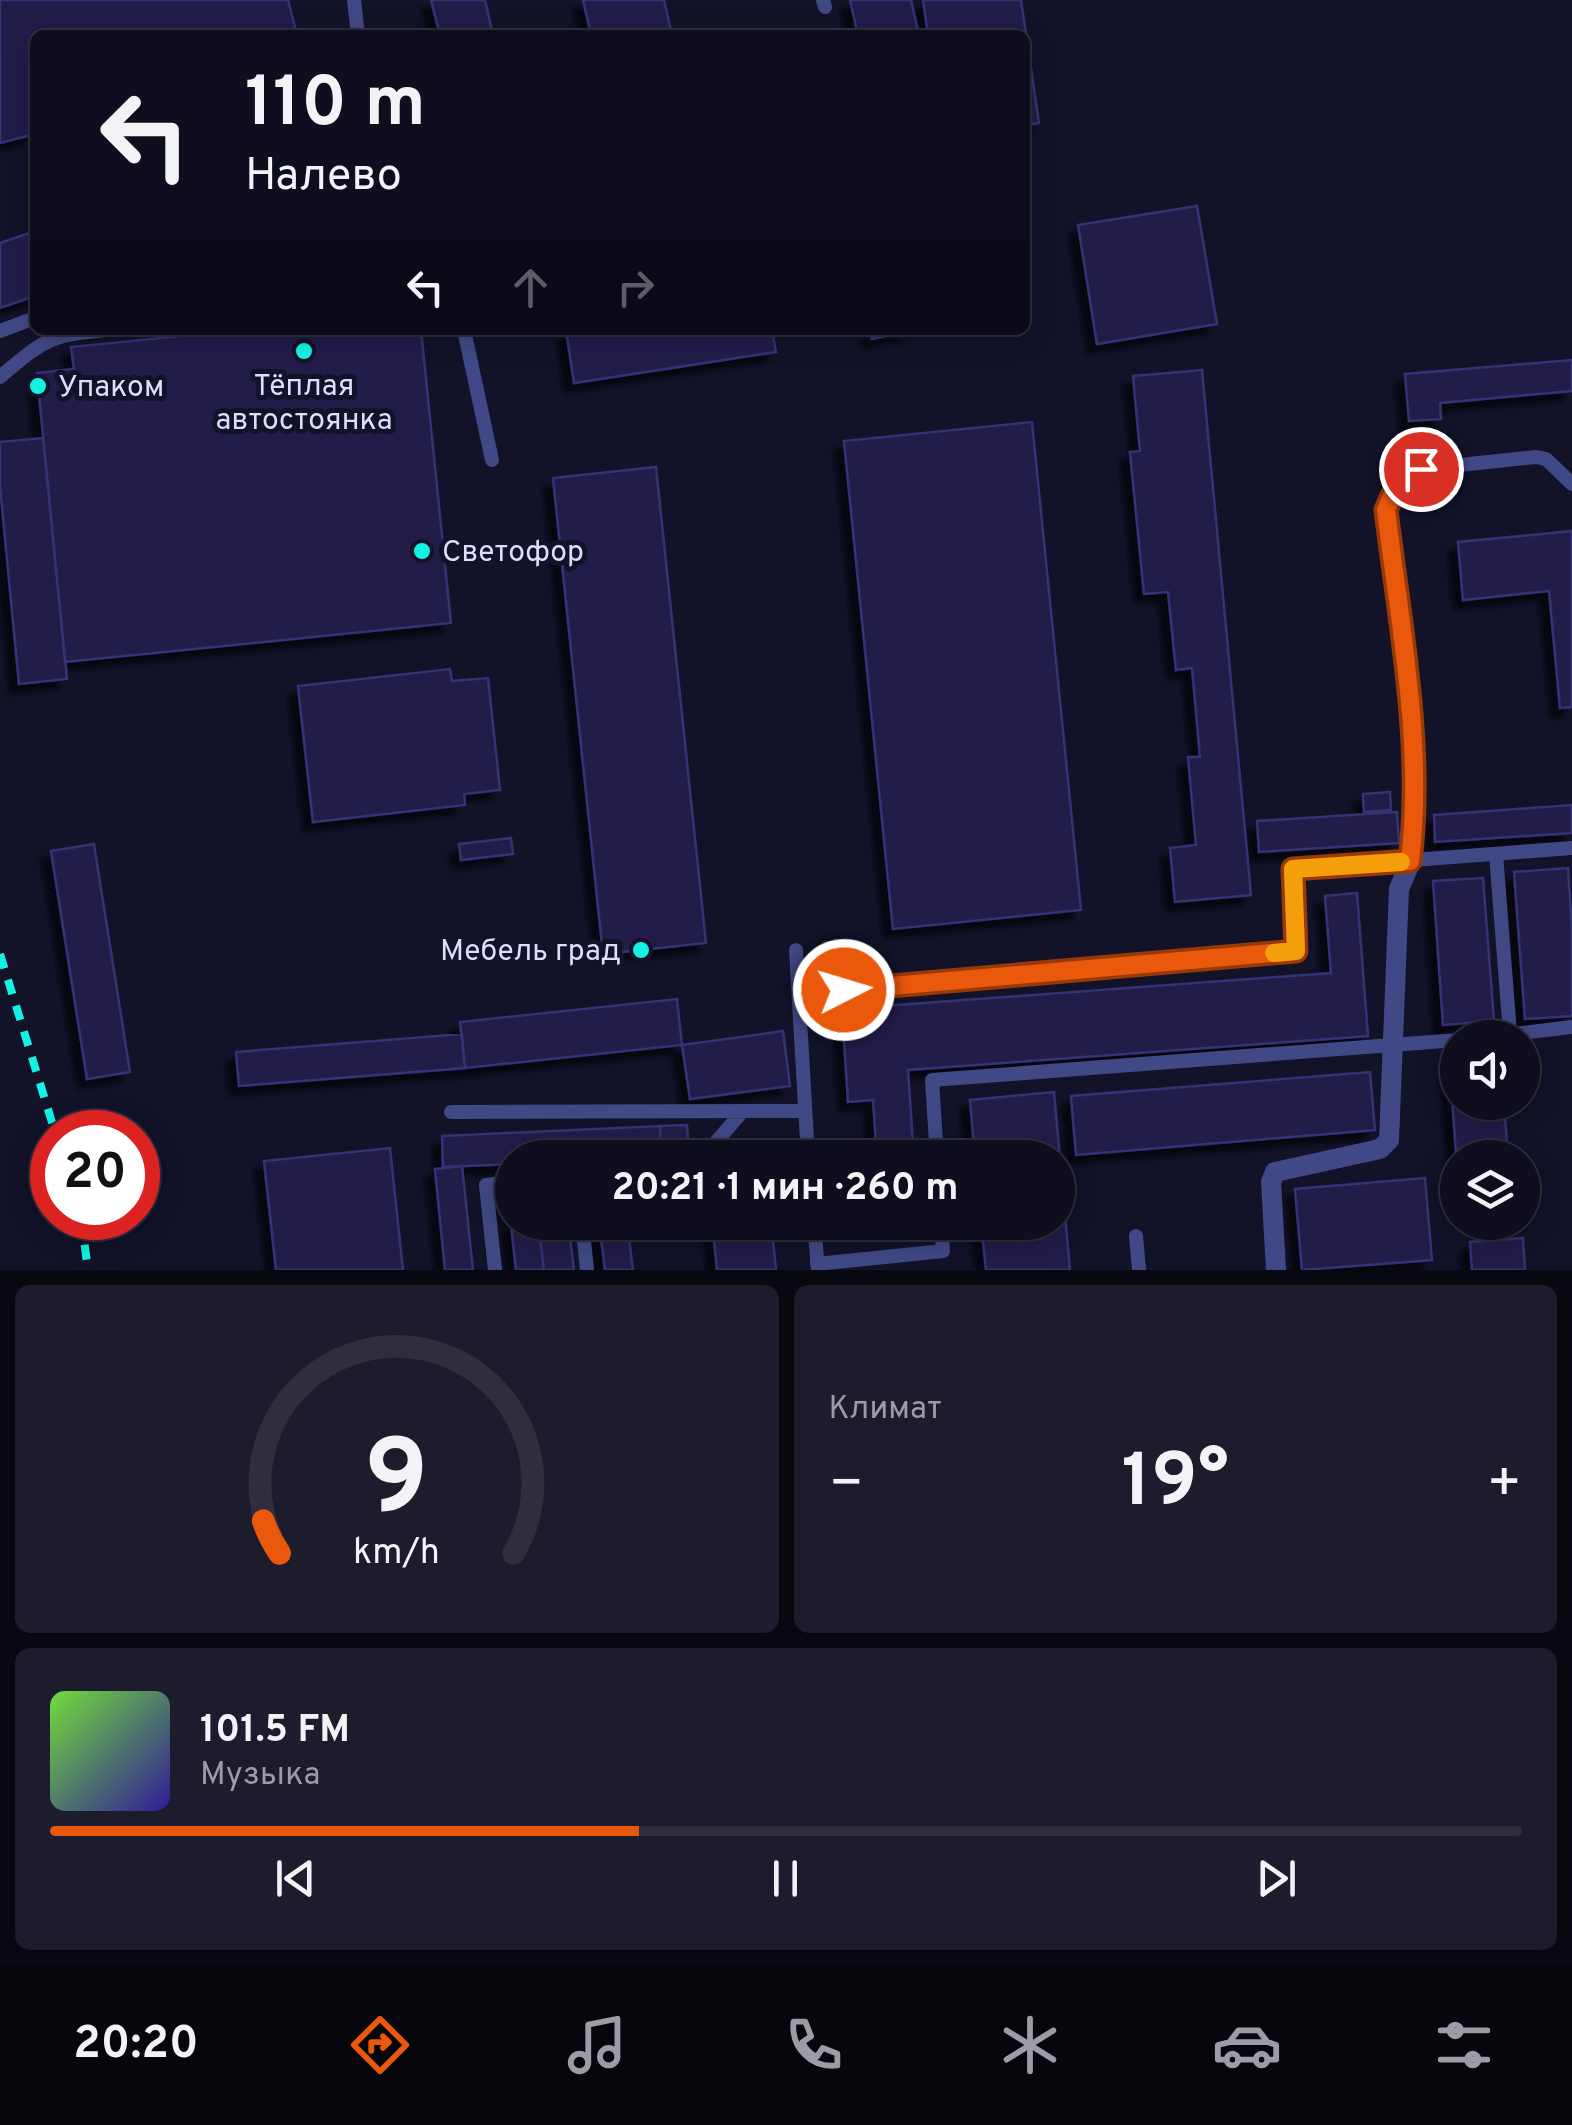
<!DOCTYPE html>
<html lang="ru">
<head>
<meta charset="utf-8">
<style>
  :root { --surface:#0e0e1f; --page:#1c1c2c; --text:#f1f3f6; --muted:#9b9ca4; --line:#2e2e3d; --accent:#ea580c }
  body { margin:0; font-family:Overpass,sans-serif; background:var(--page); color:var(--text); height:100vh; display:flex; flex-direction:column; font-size:38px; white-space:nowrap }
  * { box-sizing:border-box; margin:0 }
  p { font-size:32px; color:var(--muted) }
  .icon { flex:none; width:55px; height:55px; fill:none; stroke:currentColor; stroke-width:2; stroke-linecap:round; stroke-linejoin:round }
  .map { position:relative; height:1270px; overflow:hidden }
  .panel { display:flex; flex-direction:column; gap:15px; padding:15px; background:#080811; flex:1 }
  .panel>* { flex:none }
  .guide { position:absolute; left:30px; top:30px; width:1000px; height:305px; border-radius:15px; box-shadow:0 5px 25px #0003,0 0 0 2px var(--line); background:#0e0e1f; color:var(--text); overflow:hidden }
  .controls { position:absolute; left:1440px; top:1020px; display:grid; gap:20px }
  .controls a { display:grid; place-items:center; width:100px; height:100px; border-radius:50%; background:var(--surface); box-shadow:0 5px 25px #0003,0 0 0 2px var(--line); font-size:50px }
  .speed { position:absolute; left:30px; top:1110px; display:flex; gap:20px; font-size:50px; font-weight:700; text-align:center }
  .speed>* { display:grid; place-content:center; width:130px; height:130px; border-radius:50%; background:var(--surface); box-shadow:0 5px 25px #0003,0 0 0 2px var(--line); line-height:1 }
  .speed .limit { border:15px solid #d22; background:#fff; color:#111 }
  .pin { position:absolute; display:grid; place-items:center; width:85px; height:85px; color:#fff; margin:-42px; border:5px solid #fff; border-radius:50%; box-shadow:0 2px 10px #0007 }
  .me { position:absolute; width:110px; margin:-55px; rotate:85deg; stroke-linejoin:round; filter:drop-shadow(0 0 8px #0008) }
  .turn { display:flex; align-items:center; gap:35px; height:210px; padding:0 50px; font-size:45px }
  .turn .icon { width:130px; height:130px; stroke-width:2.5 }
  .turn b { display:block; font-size:70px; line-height:85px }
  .lanes { display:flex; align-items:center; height:95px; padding:0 50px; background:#0003; justify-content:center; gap:50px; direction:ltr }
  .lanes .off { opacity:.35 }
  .big { font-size:75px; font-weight:700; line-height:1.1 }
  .panel .widget { flex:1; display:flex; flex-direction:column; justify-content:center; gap:15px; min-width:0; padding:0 35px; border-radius:15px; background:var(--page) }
  .panel .dial { align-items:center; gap:0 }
  .dial svg { height:260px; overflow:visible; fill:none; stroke:var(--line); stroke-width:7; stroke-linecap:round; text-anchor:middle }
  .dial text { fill:var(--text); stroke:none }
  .song { display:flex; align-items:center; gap:30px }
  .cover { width:120px; height:120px; border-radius:15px; background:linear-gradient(135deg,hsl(100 70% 55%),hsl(250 70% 35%)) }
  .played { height:10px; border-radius:5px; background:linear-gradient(90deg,var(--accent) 40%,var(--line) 40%) }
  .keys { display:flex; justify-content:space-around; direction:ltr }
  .heat { display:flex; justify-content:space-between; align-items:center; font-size:55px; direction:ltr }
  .panel .tiles { flex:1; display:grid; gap:15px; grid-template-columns:1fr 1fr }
  .widget:last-child { grid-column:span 2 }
  .trip { position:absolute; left:495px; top:1140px; width:580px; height:100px; border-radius:50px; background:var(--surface); box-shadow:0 5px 25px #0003,0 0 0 2px var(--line); font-weight:700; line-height:100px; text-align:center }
  .dock { display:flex; height:160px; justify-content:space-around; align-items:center; background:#06060c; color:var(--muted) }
  .dock .icon { width:70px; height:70px }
  .dock .active { color:var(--accent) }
  .dock b { font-size:45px; color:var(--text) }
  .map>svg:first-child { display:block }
  .building { fill:#201f49; stroke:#343274; stroke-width:2.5; filter:url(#shadow) }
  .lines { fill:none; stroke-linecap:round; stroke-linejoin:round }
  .service { stroke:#404986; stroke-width:14 }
  .minor { stroke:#404986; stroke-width:20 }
  .rail { stroke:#12f3e3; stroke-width:8; stroke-dasharray:15 12; stroke-linecap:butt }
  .route-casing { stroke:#983908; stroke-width:25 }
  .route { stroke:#ea580c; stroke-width:18 }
  .slow { stroke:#f59e0b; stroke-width:18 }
  .poi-dot { fill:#12f3e3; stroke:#121229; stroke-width:4 }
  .labels { text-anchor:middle; stroke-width:10; stroke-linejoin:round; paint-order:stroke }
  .poi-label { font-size:30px; fill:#dcdefd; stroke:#121229; text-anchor:start }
</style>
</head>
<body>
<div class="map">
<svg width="1572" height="1270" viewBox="0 0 1572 1270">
  <defs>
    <filter id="shadow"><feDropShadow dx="-9" dy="9" stdDeviation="2.5" flood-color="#0009"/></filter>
  </defs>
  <rect width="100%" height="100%" fill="#121229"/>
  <!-- building -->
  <path class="building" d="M0,0h288l9,35h-262v99l-35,9z
    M431,0h54l8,35h-53z
    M583,0h81l8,35h-81z
    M850,0h61l8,35h-61z
    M923,0h98l18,123 -14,2v-90h-97z
    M1197,206l20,118 -120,20 -19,-119z
    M35,231v65l-35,12v-65z
    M241,330h180l30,293 -386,39 -28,-289 37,-4 -3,-22z
    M566,330h206l4,22 -202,31z
    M870,330h41l-39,9z
    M1572,360v31l-132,12 1,16 -32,2 -4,-47z
    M1202,370l49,525 -76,7 -5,-54 26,-3 -8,-88h12l-8,-89 -16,2 -8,-78 -24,2 -14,-142 10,-1 -7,-75z
    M1032,422l49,488 -188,19 -49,-488z
    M43,438l24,241 -48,5 -19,-198v-44z
    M656,467l50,476 -103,11 -50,-476z
    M1572,531v176l-12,1 -11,-117 -86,9 -5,-58z
    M450,669l2,12 36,-3 12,112 -36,4 1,11 -152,17 -15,-136z
    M1390,792l1,18 -27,2 -1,-18z
    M1572,805v28l-137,9 -1,-27z
    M1397,812l2,31 -140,9 -2,-31z
    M511,838l2,16 -52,6 -2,-16z
    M94,844l36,228 -43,7 -36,-228z
    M1568,868l4,62v86l-47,3 -11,-147z
    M1483,878l11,143 -51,4 -10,-144z
    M1357,893l11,143 -460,34 6,88h-37l-4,-58 -25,2 -6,-93 489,-36 -6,-77z
    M677,999l5,46 -217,23 -5,-46z
    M783,1031l7,55 -100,13 -8,-54z
    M462,1034l3,34 -226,18 -3,-34z
    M1458,1070v32h46l4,56h-50v22l-8,-109z
    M1370,1072l5,58 -299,25 -5,-59z
    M1054,1092l16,178h-84l-5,-48h77v-64h-83l-5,-58z
    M687,1125l1,16 -27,2 -1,-17z
    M660,1126l1,32h-149v6l-69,3 -1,-31z
    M390,1148l13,122h-127l-12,-109z
    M462,1166l11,104h-28l-10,-101z
    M1425,1178l7,82 -130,10 -7,-81z
    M512,1197v25h26l6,48h-28l-8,-72z
    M538,1222h30l6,48h-30z
    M599,1222h28l6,48h-28z
    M712,1222h59l5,48h-59z
    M1523,1238l2,32h-53l-2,-28z"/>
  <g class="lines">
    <!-- service -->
    <path class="service" d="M354,0l4,35
      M823,0l2,7
      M464,330l28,130
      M0,331l35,-13
      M0,377c44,-37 47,-41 105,-47
      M1496,854l14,180
      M1411,861c12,-116 -11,-235 -25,-351 8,-18 25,-40 45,-42l105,-11 10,2 26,25
      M796,950l12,208
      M844,991l452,-40 -3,-82 279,-21
      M1481,1038l91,-11
      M451,1112l353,-1
      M702,1158l41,-47
      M937,1158l-5,-78 526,-40
      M582,1222l5,48
      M814,1222l4,48
      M1136,1236l3,34
      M817,1264l126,-13 -2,-29
      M495,1270l-9,-85 26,-3"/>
    <!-- minor -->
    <path class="minor" d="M1276,1270l-5,-88 4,-10 105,-23 9,-9 10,-251 12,-28"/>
    <!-- rail -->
    <path class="rail" d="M0,954l55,178
      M81,1218l7,52"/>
  </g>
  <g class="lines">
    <!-- route casing -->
    <g class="route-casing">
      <path id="route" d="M844,990l452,-39 -3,-82 117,-8c14,-116 -10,-235 -24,-351l6,-14 29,-27"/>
    </g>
    <!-- route -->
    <use href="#route" class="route"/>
    <!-- slow -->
    <path class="slow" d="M1274,953l22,-2 -3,-82 108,-7"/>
  </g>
  <!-- markers -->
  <g class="poi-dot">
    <circle cx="304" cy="351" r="10"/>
    <circle cx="38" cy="386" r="10"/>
    <circle cx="422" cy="551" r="10"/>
    <circle cx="641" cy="950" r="10"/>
  </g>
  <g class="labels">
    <!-- poi labels -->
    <g class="poi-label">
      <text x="304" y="395" text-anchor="middle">Тёплая<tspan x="304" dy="34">автостоянка</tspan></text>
      <text x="58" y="396">Упаком</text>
      <text x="442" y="561">Светофор</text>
      <text x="621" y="960" text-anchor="end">Мебель град</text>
    </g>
  </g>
</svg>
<div class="controls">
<a><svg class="icon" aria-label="sound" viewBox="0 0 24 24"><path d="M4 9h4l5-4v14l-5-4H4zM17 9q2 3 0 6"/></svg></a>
<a><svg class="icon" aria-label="layers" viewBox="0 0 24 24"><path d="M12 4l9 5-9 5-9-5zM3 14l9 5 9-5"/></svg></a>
</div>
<div class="speed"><div class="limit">20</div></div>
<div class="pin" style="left:1421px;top:469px;background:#d93025"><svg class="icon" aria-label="arrive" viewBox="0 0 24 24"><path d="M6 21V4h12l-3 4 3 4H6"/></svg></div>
<svg class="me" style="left:844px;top:990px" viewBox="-20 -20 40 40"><circle r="17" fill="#ea580c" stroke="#fff" stroke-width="3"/><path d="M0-11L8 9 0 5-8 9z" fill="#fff"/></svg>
<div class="trip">20:21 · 1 мин · 260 m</div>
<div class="guide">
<div class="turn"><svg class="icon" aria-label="left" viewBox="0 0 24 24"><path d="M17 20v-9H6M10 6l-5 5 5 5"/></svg><div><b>110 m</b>Налево</div></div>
<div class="lanes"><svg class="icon" aria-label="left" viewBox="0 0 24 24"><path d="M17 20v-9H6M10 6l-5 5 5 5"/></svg><svg class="icon off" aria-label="ahead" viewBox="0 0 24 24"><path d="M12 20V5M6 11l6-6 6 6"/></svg><svg class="icon off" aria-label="right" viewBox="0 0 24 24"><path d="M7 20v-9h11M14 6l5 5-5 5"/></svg></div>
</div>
</div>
<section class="panel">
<div class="tiles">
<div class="widget dial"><svg viewBox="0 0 100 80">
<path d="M14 69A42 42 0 1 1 86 69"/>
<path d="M14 69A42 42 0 0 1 9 59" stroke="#ea580c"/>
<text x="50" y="56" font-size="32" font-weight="700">9</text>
<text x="50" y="72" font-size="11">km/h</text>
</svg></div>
<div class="widget"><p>Климат</p>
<div class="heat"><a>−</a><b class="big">19°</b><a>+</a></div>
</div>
<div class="widget">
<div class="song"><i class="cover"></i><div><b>101.5 FM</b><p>Музыка</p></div></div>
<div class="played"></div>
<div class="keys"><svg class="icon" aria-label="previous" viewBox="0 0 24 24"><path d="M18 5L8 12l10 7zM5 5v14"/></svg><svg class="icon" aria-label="pause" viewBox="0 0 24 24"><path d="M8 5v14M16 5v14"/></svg><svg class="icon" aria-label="next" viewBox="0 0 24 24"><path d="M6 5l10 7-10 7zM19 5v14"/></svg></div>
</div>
</div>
</section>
<nav class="dock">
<b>20:20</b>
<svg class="icon active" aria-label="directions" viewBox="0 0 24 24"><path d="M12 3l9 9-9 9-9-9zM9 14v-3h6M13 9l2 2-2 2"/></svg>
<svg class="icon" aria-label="music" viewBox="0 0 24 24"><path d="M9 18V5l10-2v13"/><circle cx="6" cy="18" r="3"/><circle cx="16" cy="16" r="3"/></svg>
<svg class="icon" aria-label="phone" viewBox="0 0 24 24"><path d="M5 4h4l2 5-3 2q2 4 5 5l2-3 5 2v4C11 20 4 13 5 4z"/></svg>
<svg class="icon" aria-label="climate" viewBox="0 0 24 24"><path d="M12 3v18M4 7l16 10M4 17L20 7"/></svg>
<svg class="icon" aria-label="car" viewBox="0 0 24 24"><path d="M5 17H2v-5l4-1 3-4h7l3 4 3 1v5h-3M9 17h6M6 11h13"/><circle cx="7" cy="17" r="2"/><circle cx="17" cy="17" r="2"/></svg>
<svg class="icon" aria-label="filters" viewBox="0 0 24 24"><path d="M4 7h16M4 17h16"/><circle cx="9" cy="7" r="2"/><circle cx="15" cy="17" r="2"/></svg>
</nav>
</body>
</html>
